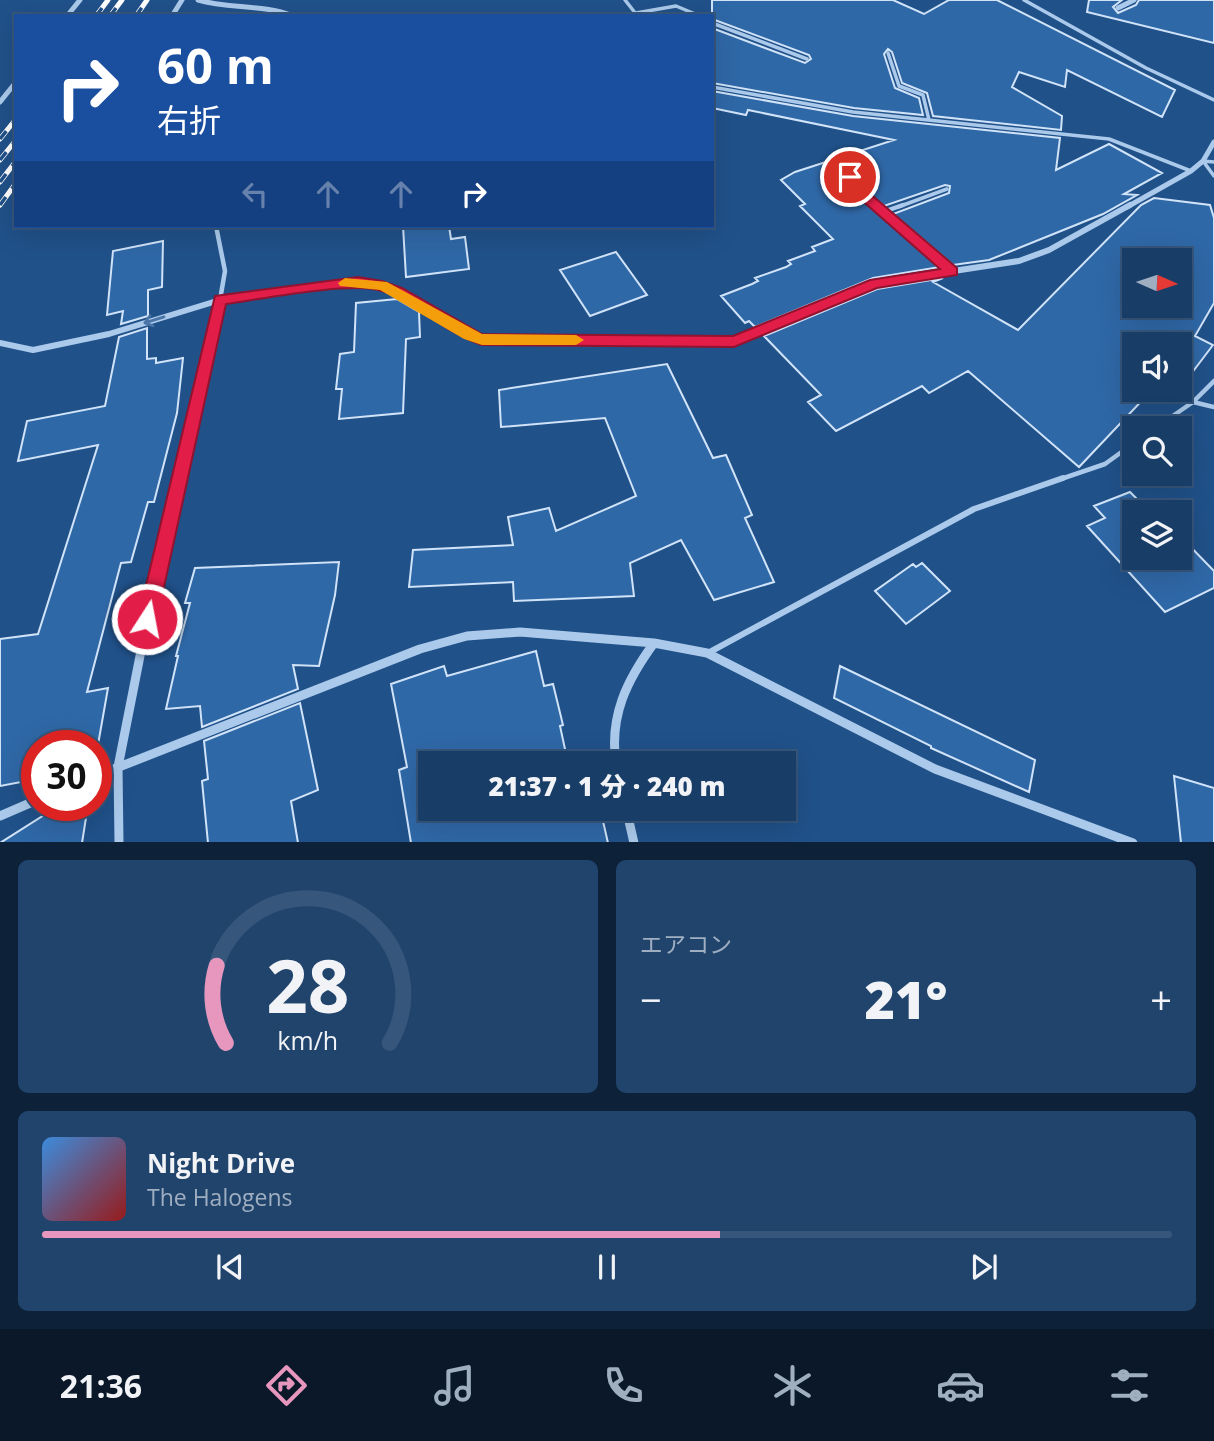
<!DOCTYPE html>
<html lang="ja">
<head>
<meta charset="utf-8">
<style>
  :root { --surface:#183d67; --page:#21446d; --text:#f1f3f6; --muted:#9faec0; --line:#36567b; --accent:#e797bd }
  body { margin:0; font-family:"Open Sans","Noto Sans JP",sans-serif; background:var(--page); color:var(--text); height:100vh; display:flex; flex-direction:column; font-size:26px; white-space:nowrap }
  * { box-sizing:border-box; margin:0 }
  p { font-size:23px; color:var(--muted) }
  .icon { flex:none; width:38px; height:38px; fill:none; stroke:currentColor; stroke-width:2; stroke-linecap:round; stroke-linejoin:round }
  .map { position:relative; height:842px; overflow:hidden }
  .panel { display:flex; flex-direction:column; gap:18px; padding:18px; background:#0d2239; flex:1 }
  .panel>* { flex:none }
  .guide { position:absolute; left:14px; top:14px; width:700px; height:214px; border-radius:0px; box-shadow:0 7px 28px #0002,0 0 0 2px var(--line); background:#1a4fa0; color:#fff; overflow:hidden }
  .needle { width:46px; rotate:93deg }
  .fabs { position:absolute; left:1122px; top:248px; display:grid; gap:14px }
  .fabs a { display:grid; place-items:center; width:70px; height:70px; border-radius:0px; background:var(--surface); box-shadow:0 7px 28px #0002,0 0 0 2px var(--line); font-size:35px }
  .speed { position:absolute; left:21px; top:730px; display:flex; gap:14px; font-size:35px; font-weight:700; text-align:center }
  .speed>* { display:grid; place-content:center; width:91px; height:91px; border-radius:50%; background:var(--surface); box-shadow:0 7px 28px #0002,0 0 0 2px var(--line); line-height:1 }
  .speed .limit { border:10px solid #d22; background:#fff; color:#111 }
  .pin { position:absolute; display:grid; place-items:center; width:60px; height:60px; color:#fff; margin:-30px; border:4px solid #fff; border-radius:50%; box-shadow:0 2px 7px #0007 }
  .me { position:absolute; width:77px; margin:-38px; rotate:11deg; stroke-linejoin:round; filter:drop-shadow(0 0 5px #0008) }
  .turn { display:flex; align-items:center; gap:24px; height:147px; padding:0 28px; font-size:32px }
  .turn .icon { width:91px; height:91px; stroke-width:2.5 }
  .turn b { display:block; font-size:49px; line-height:60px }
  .lanes { display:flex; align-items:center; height:66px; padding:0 28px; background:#0003; justify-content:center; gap:35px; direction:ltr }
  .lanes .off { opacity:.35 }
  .big { font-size:52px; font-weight:800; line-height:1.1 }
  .panel .card { flex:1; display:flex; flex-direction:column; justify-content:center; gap:10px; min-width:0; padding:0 24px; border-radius:10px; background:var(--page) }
  .panel .dial { align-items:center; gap:0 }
  .dial svg { height:182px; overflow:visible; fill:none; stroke:var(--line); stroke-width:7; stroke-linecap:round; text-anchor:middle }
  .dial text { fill:var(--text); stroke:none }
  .song { display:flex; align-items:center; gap:21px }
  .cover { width:84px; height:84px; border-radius:10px; background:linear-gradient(135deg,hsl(210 70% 55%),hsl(0 70% 35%)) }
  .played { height:7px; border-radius:4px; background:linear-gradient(90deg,var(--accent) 60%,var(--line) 60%) }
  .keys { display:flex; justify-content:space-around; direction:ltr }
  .heat { display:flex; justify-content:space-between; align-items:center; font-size:38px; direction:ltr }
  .panel .tiles { flex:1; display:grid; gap:18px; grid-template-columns:1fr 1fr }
  .card:last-child { grid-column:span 2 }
  .trip { position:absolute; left:418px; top:751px; width:378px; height:70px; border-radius:0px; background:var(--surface); box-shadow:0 7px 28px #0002,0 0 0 2px var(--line); font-weight:800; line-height:70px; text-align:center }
  .tab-bar { display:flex; height:112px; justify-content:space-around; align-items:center; background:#0a1829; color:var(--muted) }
  .tab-bar .icon { width:49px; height:49px }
  .tab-bar .on { color:var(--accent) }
  .tab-bar b { font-size:32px; color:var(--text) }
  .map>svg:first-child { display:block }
  .building { fill:#2f68a7; stroke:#d0e3f8; stroke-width:2; fill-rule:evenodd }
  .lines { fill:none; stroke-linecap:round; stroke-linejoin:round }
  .service-far2 { stroke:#abcaeb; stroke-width:3.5 }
  .service-far1 { stroke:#abcaeb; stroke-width:4.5 }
  .service { stroke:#abcaeb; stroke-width:6 }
  .minor-far2 { stroke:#abcaeb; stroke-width:5 }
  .minor-far1 { stroke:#abcaeb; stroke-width:6 }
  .minor { stroke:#abcaeb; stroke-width:9 }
  .rail-casing { stroke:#fff; stroke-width:5 }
  .rail { stroke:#205189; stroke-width:3.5; stroke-dasharray:10; stroke-linecap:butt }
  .oneway { stroke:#4a75a6 }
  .route { fill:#e11d48; stroke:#92132f; stroke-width:2 }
  .slow { fill:#f59e0b }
</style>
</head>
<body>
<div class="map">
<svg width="1214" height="843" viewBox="0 0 1214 843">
  <rect width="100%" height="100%" fill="#205189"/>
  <!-- building -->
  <path class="building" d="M712,0h181l31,14 25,-14h48l178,90 -13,27 -95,-47 -2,17 -46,-15 -7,15 50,29 -1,14 -128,-14 -6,-23 -25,-10 -10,-31 -4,-3 -4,5 11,34 24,10 4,17 -69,-7 -142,-25v-55l93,35 6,-4 -2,-4 -97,-36z
    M1089,0h33l-9,7 5,6 18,-8 3,-5h75v43l-127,-31z
    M712,91l141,25 207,22 -4,32 53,-26 53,29 -38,21 13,1 -34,19 -114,46 -36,5 -60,-51 56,-21 1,-7 -5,-1 -61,21 -19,-15 -12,-17 -5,-1 -2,6 13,18 81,70 -67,11 -118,49 -6,-6 -4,2 -24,-27 31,-12 6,-3 -3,-3 31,-11 5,-3 -3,-3 27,-10 -3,-4 21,-8 -33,-33 5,-2 -24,-24 14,-8 99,-32 -146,-30 -2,5 -34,-7z
    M1154,198l56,7 4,13v85l-19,33 18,9 -25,33 -8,-4v-29h-46v45h18l-73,77 -111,-96 -39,22 -7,-7 -86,45 -28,-29 13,-7 -57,-59 113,-47 66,-11 -10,4 85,48 123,-125zM1134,261h46v45h-46z
    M403,226h46l2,13 14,-2 4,32 -63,8z
    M163,241l-1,46 -14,3v26l-27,8 2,-13 -16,4 6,-64z
    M616,252l31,43 -57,21 -30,-46z
    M397,299l22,13 1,25 -14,2 -3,74 -64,6 3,-30h-6l4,-35 14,-2 2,-49z
    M147,328v31l9,-1v5l27,-5 -6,55 -23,89h-6l-17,60 -10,1 -34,129 21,-4 -12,68v-10h-59v33l-37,7v-147l38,-5 60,-189 -80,16 9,-40 78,-15 14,-69z
    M667,364l46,94 13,-3 26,60 -7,3 29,64 -60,18 -33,-60 -51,23 4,33 -120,5 -1,-19 -104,5 4,-37 100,-5 -5,-28 41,-9 7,23 80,-35 -31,-78 -104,9 -2,-37z
    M1130,492l10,10 4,-2 12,13h-22v45h46v-22l34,35v17l-49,24 -78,-86 18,-8 -11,-12z
    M339,562l-4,33 -16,71 -26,-1 5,24 -96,38 -2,-21 -34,3 12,-53h-2l14,-53h-5l10,-35z
    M922,563l28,28 -44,33 -31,-33 38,-27 3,3z
    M536,651l8,35 9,-2 10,41 -3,1 8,37h-138v45h170l8,35h-197l-12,-73 8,-3 -16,-83 53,-18 3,10z
    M840,666l195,94 -6,32 -98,-44v-2l-97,-48z
    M300,703l18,87 -27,11 7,42h-90l-6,-62 6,-2 -4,-38z
    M1174,776l40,12v55h-33z
    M60,805h28l-6,38h-82z"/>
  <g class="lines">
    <!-- service-far2 -->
    <path class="service-far2" d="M625,0l11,14
      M1024,0l122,68 68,32
      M636,13l40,-7 24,10
      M712,23l95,36
      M888,53l11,33 24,9 6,25
      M712,87l141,25 256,27 82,32
      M1214,162l-11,-1 11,15
      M850,177l12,17 15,13
      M898,207l49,-18"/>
    <!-- service-far1 -->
    <path class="service-far1" d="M875,205l77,66
      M883,212l20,-7
      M216,226l9,45 -5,29
      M1193,402l21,5
      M1154,429l39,-27 21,-21
      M1058,480l47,-16 29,-21"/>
    <!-- service -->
    <path class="service" d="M708,653l266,-144 89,-31"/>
    <!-- minor-far2 -->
    <path class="minor-far2" d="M198,0c31,9 64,4 95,16
      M1118,8l16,-8
      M67,16l13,-16
      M172,16l10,-16
      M0,102l16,-20
      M1127,207l64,-36 12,-10 11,-19"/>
    <!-- minor-far1 -->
    <path class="minor-far1" d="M0,343l33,7 76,-16 111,-34 138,-18 24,3 15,7 72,43 13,4 252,3 141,-59 144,-22 30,-11 81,-45
      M178,480l42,-180"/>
    <!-- minor -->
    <path class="minor" d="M616,763c-7,-47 11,-83 38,-120
      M96,776l324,-127 47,-13 53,-4 134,11 53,10 228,116 198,74
      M626,808l8,35
      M0,816l37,-16
      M119,843l-1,-76 39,-197 21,-92"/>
    <!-- rail casing -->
    <g class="rail-casing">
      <path id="rail" d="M96,16l12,-16
        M110,16l12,-16
        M136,16l11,-16
        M0,139l16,-20
        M0,160l16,-20
        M0,182l16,-21
        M0,205l16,-22"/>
    </g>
    <!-- rail -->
    <use href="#rail" class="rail"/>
  </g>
  <!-- one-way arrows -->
  <defs><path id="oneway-shaft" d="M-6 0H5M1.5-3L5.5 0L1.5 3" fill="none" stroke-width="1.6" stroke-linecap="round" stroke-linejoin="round" transform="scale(1.75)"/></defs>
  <use class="oneway" href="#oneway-shaft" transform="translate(154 320) rotate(163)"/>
  <!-- route -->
  <path class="route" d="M850,173l5,1 12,17 90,77v7l-80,13 -143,59 -252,-2c-37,-12 -64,-42 -100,-54 -31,-10 -120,8 -156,13l-69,315 -3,6 -7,3 -6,-3 -3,-6 77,-323 143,-19 24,4 20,7 80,46 251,2 137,-56 70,-11 -82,-72 -14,-20z"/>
  <!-- slow -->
  <path class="slow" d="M345,278l42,4 95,52 94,1 8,5 -8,5h-94l-18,-6 -84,-49 -40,-4 -2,-3z"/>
</svg>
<div class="fabs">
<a><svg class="needle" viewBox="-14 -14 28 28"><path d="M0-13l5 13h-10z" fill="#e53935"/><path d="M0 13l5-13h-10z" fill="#9faec0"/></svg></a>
<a><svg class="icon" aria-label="sound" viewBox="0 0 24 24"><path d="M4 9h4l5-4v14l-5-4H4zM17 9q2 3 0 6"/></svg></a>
<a><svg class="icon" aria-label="search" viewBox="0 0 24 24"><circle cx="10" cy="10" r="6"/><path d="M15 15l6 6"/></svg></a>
<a><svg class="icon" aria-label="layers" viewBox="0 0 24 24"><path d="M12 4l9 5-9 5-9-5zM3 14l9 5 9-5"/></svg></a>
</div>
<div class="speed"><div class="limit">30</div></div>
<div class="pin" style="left:850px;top:177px;background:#d93025"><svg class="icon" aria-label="arrive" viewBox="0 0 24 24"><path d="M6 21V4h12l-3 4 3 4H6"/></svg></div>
<svg class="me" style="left:147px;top:619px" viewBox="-20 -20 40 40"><circle r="17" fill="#e11d48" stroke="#fff" stroke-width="3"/><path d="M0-11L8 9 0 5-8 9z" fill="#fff"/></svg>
<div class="trip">21:37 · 1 分 · 240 m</div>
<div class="guide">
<div class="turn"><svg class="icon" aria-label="right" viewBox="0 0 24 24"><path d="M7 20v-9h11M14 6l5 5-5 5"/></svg><div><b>60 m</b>右折</div></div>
<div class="lanes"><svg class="icon off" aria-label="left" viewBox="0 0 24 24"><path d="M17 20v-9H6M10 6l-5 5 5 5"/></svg><svg class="icon off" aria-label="ahead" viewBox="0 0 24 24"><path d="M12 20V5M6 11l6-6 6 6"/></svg><svg class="icon off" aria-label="ahead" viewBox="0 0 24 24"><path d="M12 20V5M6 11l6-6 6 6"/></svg><svg class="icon" aria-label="right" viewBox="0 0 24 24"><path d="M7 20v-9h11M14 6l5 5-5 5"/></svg></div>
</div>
</div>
<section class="panel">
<div class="tiles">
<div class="card dial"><svg viewBox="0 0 100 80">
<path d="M14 69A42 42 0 1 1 86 69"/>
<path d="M14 69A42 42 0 0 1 10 35" stroke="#e797bd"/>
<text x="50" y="56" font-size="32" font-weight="700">28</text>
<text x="50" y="72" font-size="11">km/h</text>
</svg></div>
<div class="card"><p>エアコン</p>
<div class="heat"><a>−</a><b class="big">21°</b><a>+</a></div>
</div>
<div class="card">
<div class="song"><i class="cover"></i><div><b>Night Drive</b><p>The Halogens</p></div></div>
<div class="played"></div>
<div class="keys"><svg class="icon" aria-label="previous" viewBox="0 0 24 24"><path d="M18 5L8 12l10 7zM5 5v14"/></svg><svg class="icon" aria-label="pause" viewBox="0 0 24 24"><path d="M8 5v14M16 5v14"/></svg><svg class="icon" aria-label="next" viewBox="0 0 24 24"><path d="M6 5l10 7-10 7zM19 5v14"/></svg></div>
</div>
</div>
</section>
<nav class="tab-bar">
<b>21:36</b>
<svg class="icon on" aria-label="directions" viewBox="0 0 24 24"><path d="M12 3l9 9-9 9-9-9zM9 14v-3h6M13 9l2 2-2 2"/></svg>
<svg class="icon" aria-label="music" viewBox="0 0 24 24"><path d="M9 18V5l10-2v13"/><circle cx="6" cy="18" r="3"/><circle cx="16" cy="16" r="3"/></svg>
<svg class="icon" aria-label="phone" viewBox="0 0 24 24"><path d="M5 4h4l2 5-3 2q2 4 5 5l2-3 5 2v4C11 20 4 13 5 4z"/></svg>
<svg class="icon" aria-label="climate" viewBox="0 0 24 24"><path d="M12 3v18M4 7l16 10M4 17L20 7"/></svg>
<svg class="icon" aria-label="car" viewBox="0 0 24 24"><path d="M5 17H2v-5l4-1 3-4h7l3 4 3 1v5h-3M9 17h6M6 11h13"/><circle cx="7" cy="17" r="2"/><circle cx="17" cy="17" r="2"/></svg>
<svg class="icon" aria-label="filters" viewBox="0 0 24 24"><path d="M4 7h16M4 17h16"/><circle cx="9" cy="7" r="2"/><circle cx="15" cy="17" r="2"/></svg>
</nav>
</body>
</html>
